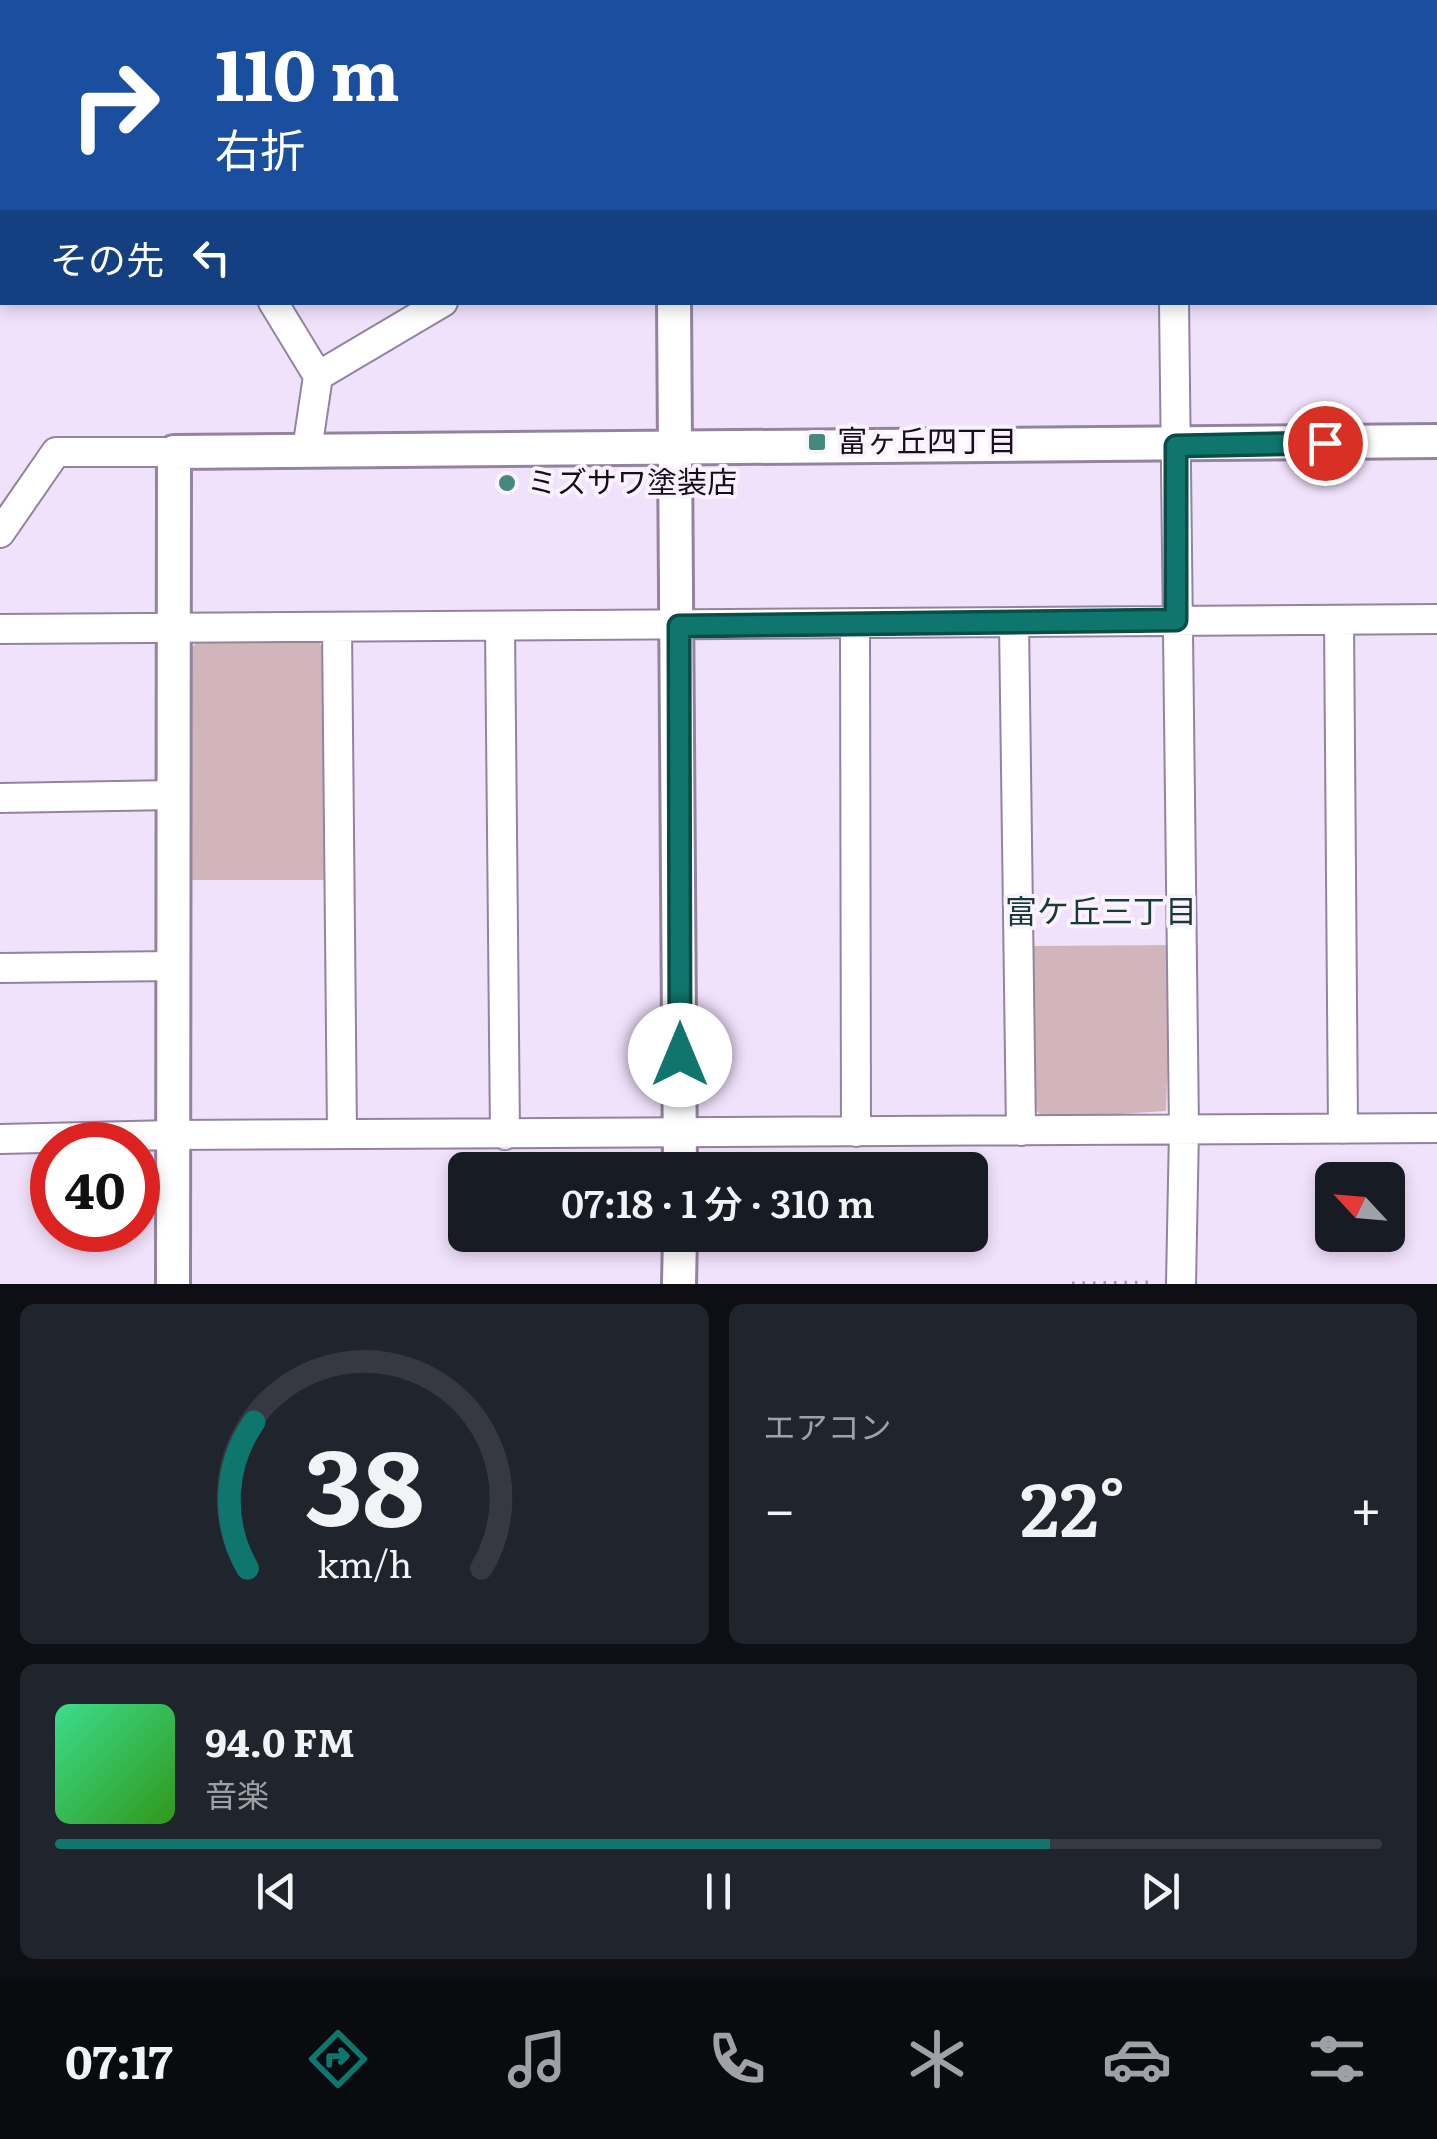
<!DOCTYPE html>
<html lang="ja">
<head>
<meta charset="utf-8">
<style>
  :root { --surface:#171b24; --page:#20242c; --text:#f1f3f6; --muted:#9ea1a6; --line:#363941; --accent:#0f766e }
  body { margin:0; font-family:Literata,"Noto Sans JP",serif; background:var(--page); color:var(--text); height:100vh; display:flex; flex-direction:column; font-size:38px; white-space:nowrap }
  * { box-sizing:border-box; margin:0 }
  p { font-size:32px; color:var(--muted) }
  .icon { flex:none; width:55px; height:55px; fill:none; stroke:currentColor; stroke-width:2; stroke-linecap:round; stroke-linejoin:round }
  .map { position:relative; height:1284px; overflow:hidden }
  .side { display:flex; flex-direction:column; gap:20px; padding:20px; background:#0d0f14; flex:1 }
  .side>* { flex:none }
  .banner { position:absolute; left:0px; top:0px; width:1438px; height:305px; box-shadow:0 5px 15px #0003; background:#1a4fa0; color:#fff; overflow:hidden }
  .needle { width:65px; rotate:296deg }
  .fabs { position:absolute; left:1315px; top:1162px; display:grid; gap:20px }
  .fabs a { display:grid; place-items:center; width:90px; height:90px; border-radius:15px; background:var(--surface); box-shadow:0 5px 15px #0003; font-size:50px }
  .speed { position:absolute; left:30px; top:1122px; display:flex; gap:20px; font-size:50px; font-weight:700; text-align:center }
  .speed>* { display:grid; place-content:center; width:130px; height:130px; border-radius:50%; background:var(--surface); box-shadow:0 5px 15px #0003; line-height:1 }
  .speed .limit { border:15px solid #d22; background:#fff; color:#111 }
  .pin { position:absolute; display:grid; place-items:center; width:85px; height:85px; color:#fff; margin:-42px; border:5px solid #fff; border-radius:50%; box-shadow:0 2px 10px #0007 }
  .me { position:absolute; width:110px; margin:-55px; rotate:0deg; stroke-linejoin:round; filter:drop-shadow(0 0 8px #0008) }
  .turn { display:flex; align-items:center; gap:35px; height:210px; padding:0 50px; font-size:45px }
  .turn .icon { width:130px; height:130px; stroke-width:2.5 }
  .turn b { display:block; font-size:70px; line-height:85px }
  .then { display:flex; align-items:center; height:95px; padding:0 50px; background:#0003; gap:20px; font-size:38px }
  .big { font-size:75px; font-weight:600; line-height:1.1 }
  .side .tile { flex:1; display:flex; flex-direction:column; justify-content:center; gap:15px; min-width:0; padding:0 35px; border-radius:15px; background:var(--page) }
  .side .dial { align-items:center; gap:0 }
  .dial svg { height:260px; overflow:visible; fill:none; stroke:var(--line); stroke-width:7; stroke-linecap:round; text-anchor:middle }
  .dial text { fill:var(--text); stroke:none }
  .song { display:flex; align-items:center; gap:30px }
  .cover { width:120px; height:120px; border-radius:15px; background:linear-gradient(135deg,hsl(150 70% 55%),hsl(110 70% 35%)) }
  .played { height:10px; border-radius:5px; background:linear-gradient(90deg,var(--accent) 75%,var(--line) 75%) }
  .keys { display:flex; justify-content:space-around; direction:ltr }
  .heat { display:flex; justify-content:space-between; align-items:center; font-size:55px; direction:ltr }
  .side .tiles { flex:1; display:grid; gap:20px; grid-template-columns:1fr 1fr }
  .tile:last-child { grid-column:span 2 }
  .trip { position:absolute; left:448px; top:1152px; width:540px; height:100px; border-radius:15px; background:var(--surface); box-shadow:0 5px 15px #0003; font-weight:600; line-height:100px; text-align:center }
  .tabs { display:flex; height:160px; justify-content:space-around; align-items:center; background:#090b0e; color:var(--muted) }
  .tabs .icon { width:70px; height:70px }
  .tabs .active { color:var(--accent) }
  .tabs b { font-size:45px; color:var(--text) }
  .map>svg:first-child { display:block }
  .green { fill:#d2b5bb }
  .lines { fill:none; stroke-linecap:round; stroke-linejoin:round }
  .minor-casing { stroke:#94839f; stroke-width:32 }
  .tertiary-casing { stroke:#94839f; stroke-width:38 }
  .path { stroke:#a498ac; stroke-width:5; stroke-dasharray:2.5 8; stroke-linecap:butt }
  .minor { stroke:#fff; stroke-width:28 }
  .tertiary { stroke:#fff; stroke-width:32 }
  .route-casing { stroke:#0a4d48; stroke-width:25 }
  .route { stroke:#0f766e; stroke-width:18 }
  .poi-dot { fill:#44897d; stroke:#faf3ff; stroke-width:4 }
  .labels { text-anchor:middle; stroke-width:8; stroke-linejoin:round; paint-order:stroke }
  .poi-label { font-size:30px; fill:#150f19; stroke:#faf3ff; text-anchor:start }
  .neighbourhood-label { font-size:32px; fill:#1a3b35; stroke:#faf3ff }
</style>
</head>
<body>
<div class="map">
<svg width="1437" height="1284" viewBox="0 0 1437 1284">
  <rect width="100%" height="100%" fill="#f1e2fb"/>
  <!-- green -->
  <path class="green" d="M202,639h116l6,14 2,227h-138v-230z
    M1172,945l-6,166 -122,8 -13,-14 1,-159z"/>
  <g class="lines">
    <!-- minor casing -->
    <g class="minor-casing">
      <path id="minor" d="M878,0l4,2
        M1173,0v2
        M1009,2v-2
        M1335,2v-2
        M1435,264h2
        M273,302l45,74 -11,74
        M1174,302l10,828 -3,154
        M318,376l125,-74
        M0,533l56,-81h118
        M1339,621l4,508
        M1014,623l7,508
        M855,626l1,506
        M500,628l5,507
        M0,629l1437,-10
        M337,629l5,505
        M0,798l174,-3
        M0,968l174,-2
        M0,1139l174,-4 1263,-7"/>
    </g>
    <!-- tertiary casing -->
    <g class="tertiary-casing">
      <path id="tertiary" d="M183,0l4,2
        M744,2l2,-2
        M674,302l6,868
        M173,1284l1,-832 1263,-11
        M679,1284l1,-49"/>
    </g>
    <!-- path -->
    <path class="path" d="M1072,1284l82,-1"/>
    <!-- minor -->
    <use href="#minor" class="minor"/>
    <!-- tertiary -->
    <use href="#tertiary" class="tertiary"/>
  </g>
  <g class="lines">
    <!-- route casing -->
    <g class="route-casing">
      <path id="route" d="M680,1055l-1,-429 497,-6v-174l149,-3"/>
    </g>
    <!-- route -->
    <use href="#route" class="route"/>
  </g>
  <!-- markers -->
  <g class="poi-dot">
    <rect x="807" y="432" width="20" height="20" rx="5"/>
    <circle cx="507" cy="483" r="10"/>
  </g>
  <g class="labels">
    <!-- poi labels -->
    <g class="poi-label">
      <text x="837" y="452">富ヶ丘四丁目</text>
      <text x="527" y="493">ミズサワ塗装店</text>
    </g>
    <!-- neighbourhood labels -->
    <g class="neighbourhood-label">
      <text x="1101" y="923">富ケ丘三丁目</text>
    </g>
  </g>
</svg>
<div class="fabs">
<a><svg class="needle" viewBox="-14 -14 28 28"><path d="M0-13l5 13h-10z" fill="#e53935"/><path d="M0 13l5-13h-10z" fill="#9ea1a6"/></svg></a>
</div>
<div class="speed"><div class="limit">40</div></div>
<div class="pin" style="left:1325px;top:443px;background:#d93025"><svg class="icon" aria-label="arrive" viewBox="0 0 24 24"><path d="M6 21V4h12l-3 4 3 4H6"/></svg></div>
<svg class="me" style="left:680px;top:1055px" viewBox="-20 -20 40 40"><circle r="19" fill="#fff"/><path d="M0-13L10 11 0 6-10 11z" fill="#0f766e"/></svg>
<div class="trip">07:18 · 1 分 · 310 m</div>
<div class="banner">
<div class="turn"><svg class="icon" aria-label="right" viewBox="0 0 24 24"><path d="M7 20v-9h11M14 6l5 5-5 5"/></svg><div><b>110 m</b>右折</div></div>
<div class="then">その先<svg class="icon" aria-label="left" viewBox="0 0 24 24"><path d="M17 20v-9H6M10 6l-5 5 5 5"/></svg></div>
</div>
</div>
<section class="side">
<div class="tiles">
<div class="tile dial"><svg viewBox="0 0 100 80">
<path d="M14 69A42 42 0 1 1 86 69"/>
<path d="M14 69A42 42 0 0 1 16 24" stroke="#0f766e"/>
<text x="50" y="56" font-size="32" font-weight="700">38</text>
<text x="50" y="72" font-size="11">km/h</text>
</svg></div>
<div class="tile"><p>エアコン</p>
<div class="heat"><a>−</a><b class="big">22°</b><a>+</a></div>
</div>
<div class="tile">
<div class="song"><i class="cover"></i><div><b>94.0 FM</b><p>音楽</p></div></div>
<div class="played"></div>
<div class="keys"><svg class="icon" aria-label="previous" viewBox="0 0 24 24"><path d="M18 5L8 12l10 7zM5 5v14"/></svg><svg class="icon" aria-label="pause" viewBox="0 0 24 24"><path d="M8 5v14M16 5v14"/></svg><svg class="icon" aria-label="next" viewBox="0 0 24 24"><path d="M6 5l10 7-10 7zM19 5v14"/></svg></div>
</div>
</div>
</section>
<nav class="tabs">
<b>07:17</b>
<svg class="icon active" aria-label="directions" viewBox="0 0 24 24"><path d="M12 3l9 9-9 9-9-9zM9 14v-3h6M13 9l2 2-2 2"/></svg>
<svg class="icon" aria-label="music" viewBox="0 0 24 24"><path d="M9 18V5l10-2v13"/><circle cx="6" cy="18" r="3"/><circle cx="16" cy="16" r="3"/></svg>
<svg class="icon" aria-label="phone" viewBox="0 0 24 24"><path d="M5 4h4l2 5-3 2q2 4 5 5l2-3 5 2v4C11 20 4 13 5 4z"/></svg>
<svg class="icon" aria-label="climate" viewBox="0 0 24 24"><path d="M12 3v18M4 7l16 10M4 17L20 7"/></svg>
<svg class="icon" aria-label="car" viewBox="0 0 24 24"><path d="M5 17H2v-5l4-1 3-4h7l3 4 3 1v5h-3M9 17h6M6 11h13"/><circle cx="7" cy="17" r="2"/><circle cx="17" cy="17" r="2"/></svg>
<svg class="icon" aria-label="filters" viewBox="0 0 24 24"><path d="M4 7h16M4 17h16"/><circle cx="9" cy="7" r="2"/><circle cx="15" cy="17" r="2"/></svg>
</nav>
</body>
</html>
